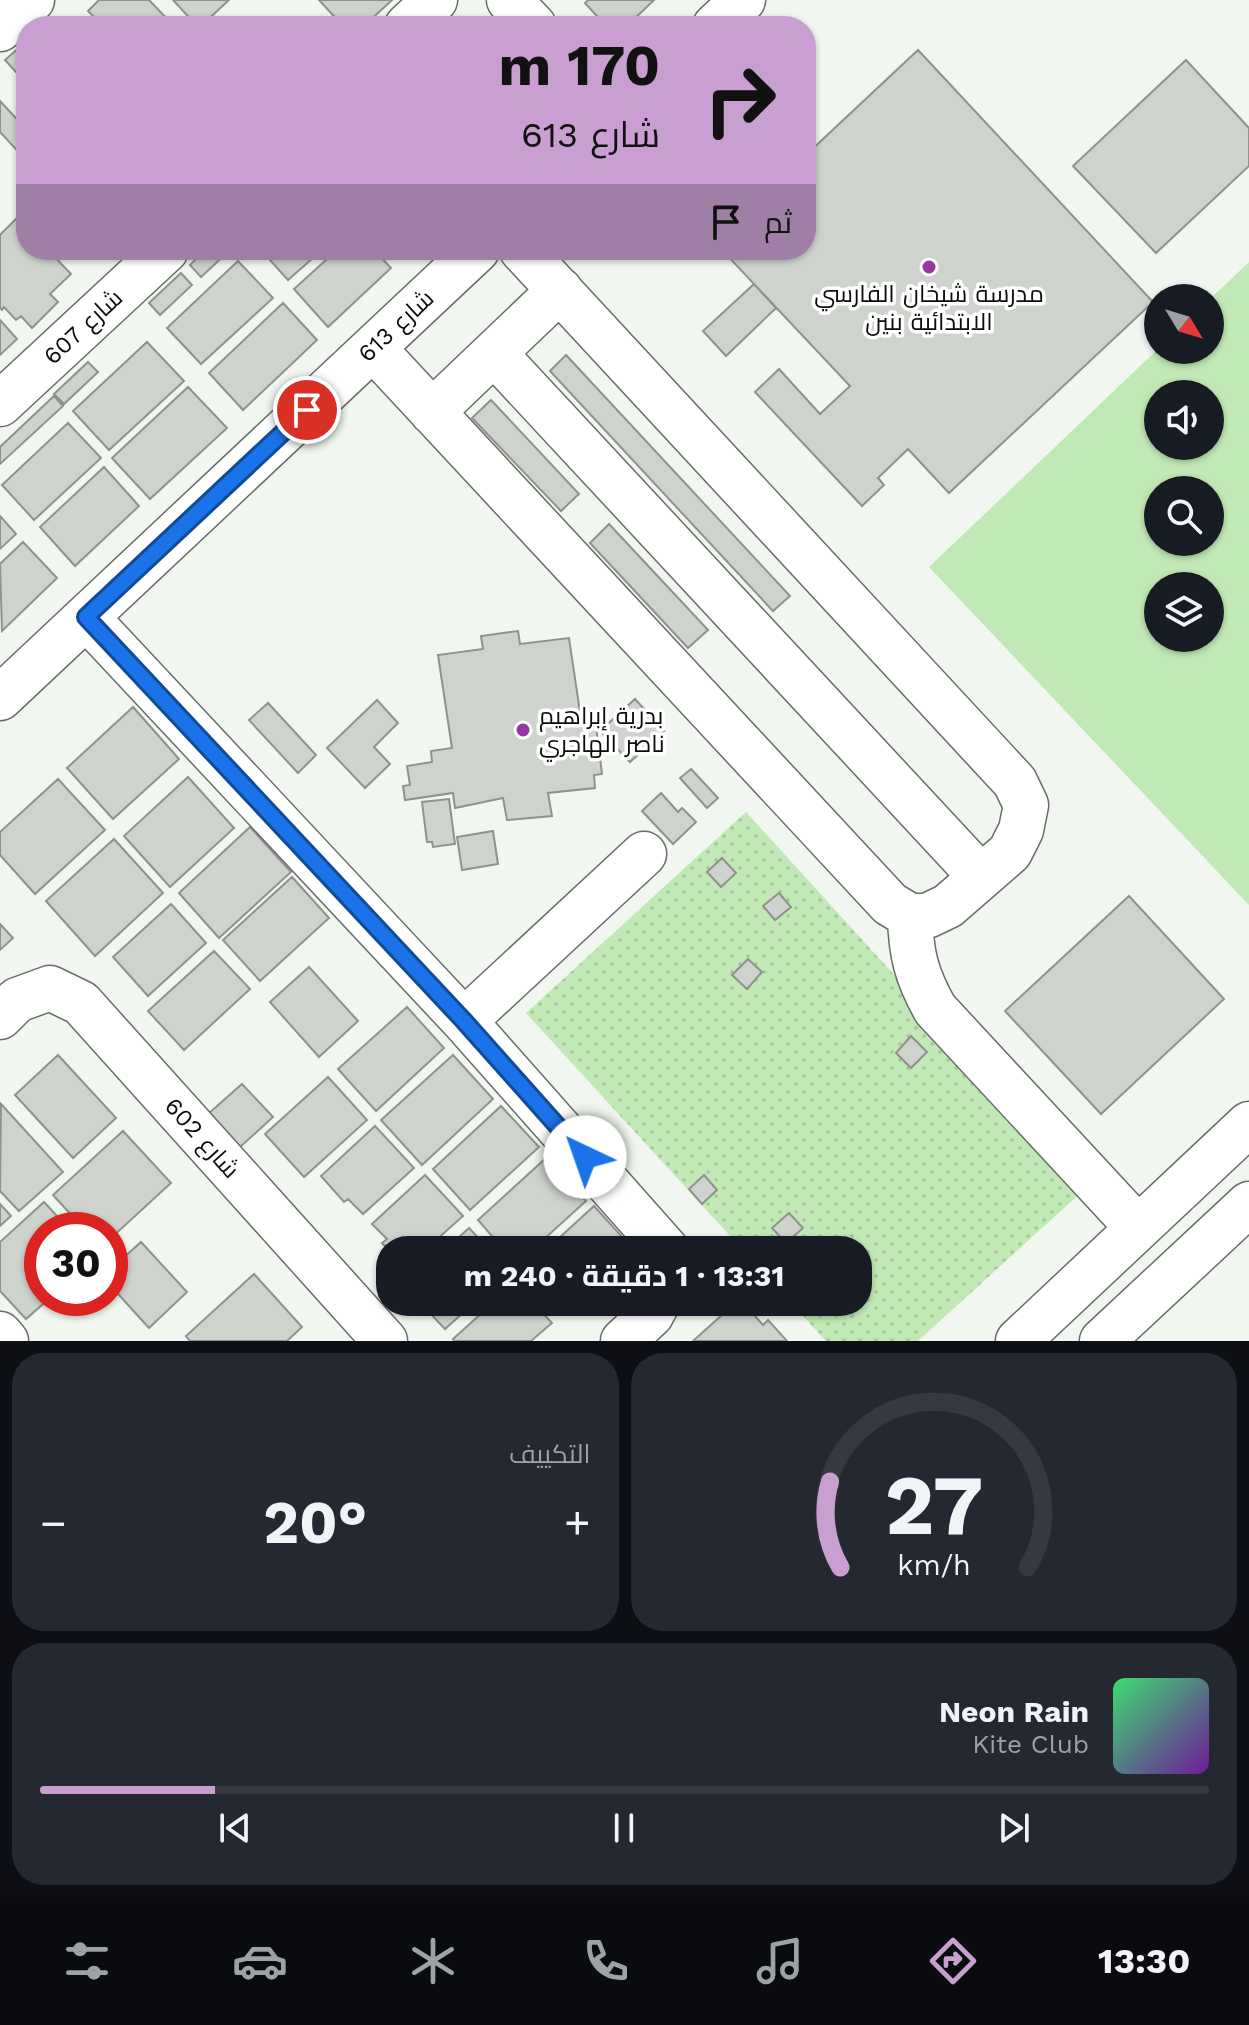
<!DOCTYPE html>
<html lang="ar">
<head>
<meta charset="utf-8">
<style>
  :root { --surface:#171b24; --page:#242831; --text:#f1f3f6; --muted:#9ea1a6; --line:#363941; --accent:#c89fd0 }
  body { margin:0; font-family:"Work Sans",Cairo,sans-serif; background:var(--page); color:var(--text); direction:rtl; height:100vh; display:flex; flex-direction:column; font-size:30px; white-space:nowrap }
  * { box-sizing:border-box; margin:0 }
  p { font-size:26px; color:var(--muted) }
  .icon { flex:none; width:44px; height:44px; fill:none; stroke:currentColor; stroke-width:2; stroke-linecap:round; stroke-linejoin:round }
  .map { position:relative; height:1341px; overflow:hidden; direction:ltr }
  .panel { display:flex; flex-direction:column; gap:12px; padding:12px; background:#0d0f14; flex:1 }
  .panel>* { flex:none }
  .guide { position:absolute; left:16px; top:16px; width:800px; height:244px; border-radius:32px; box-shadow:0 2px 6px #0004; direction:rtl; background:#c89fd0; color:#111; overflow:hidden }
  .needle { width:52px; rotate:128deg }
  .tools { position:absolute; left:1144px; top:284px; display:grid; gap:16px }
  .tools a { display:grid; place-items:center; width:80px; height:80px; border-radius:50%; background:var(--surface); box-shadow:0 2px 6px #0004; font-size:40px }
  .speed { position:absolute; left:24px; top:1212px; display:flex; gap:16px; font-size:40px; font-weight:700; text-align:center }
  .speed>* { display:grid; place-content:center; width:104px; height:104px; border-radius:50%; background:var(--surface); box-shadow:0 2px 6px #0004; line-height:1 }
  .speed .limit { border:12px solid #d22; background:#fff; color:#111 }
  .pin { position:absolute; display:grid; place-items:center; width:68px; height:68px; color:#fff; margin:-34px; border:4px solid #fff; border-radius:50%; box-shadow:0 2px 8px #0007 }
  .me { position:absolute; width:88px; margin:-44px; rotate:318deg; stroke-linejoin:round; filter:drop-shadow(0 0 6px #0008) }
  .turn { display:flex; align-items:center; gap:28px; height:168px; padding:0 24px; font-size:36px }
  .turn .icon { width:104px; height:104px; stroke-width:2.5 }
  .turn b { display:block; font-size:56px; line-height:68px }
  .then { display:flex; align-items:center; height:76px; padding:0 24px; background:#0003; gap:16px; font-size:30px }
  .big { font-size:60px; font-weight:700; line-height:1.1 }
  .panel .widget { flex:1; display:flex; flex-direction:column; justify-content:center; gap:12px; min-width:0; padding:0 28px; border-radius:32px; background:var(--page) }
  .panel .dial { align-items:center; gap:0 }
  .dial svg { height:208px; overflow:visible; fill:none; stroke:var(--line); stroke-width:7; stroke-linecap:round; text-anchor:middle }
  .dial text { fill:var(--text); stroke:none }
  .song { display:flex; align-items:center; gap:24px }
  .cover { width:96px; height:96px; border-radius:12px; background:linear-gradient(135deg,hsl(140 70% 55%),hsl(280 70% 35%)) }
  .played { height:8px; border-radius:4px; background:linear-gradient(90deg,var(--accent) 15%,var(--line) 15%) }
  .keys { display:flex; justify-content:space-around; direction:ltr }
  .heat { display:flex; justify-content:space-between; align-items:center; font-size:44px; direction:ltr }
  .panel .tiles { flex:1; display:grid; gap:12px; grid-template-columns:1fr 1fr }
  .widget:last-child { grid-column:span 2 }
  .trip { position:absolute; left:376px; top:1236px; width:496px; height:80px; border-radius:32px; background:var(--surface); box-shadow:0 2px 6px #0004; font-weight:700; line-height:80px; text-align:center; direction:rtl }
  .dock { display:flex; height:128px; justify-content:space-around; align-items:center; background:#090b0e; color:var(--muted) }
  .dock .icon { width:56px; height:56px }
  .dock .active { color:var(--accent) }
  .dock b { font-size:36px; color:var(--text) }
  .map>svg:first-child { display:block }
  .grass { fill:#c1e9b5; fill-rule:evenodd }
  .park { fill:url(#park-dots) }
  .building { fill:#cfd3ce; stroke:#8f928d; stroke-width:2 }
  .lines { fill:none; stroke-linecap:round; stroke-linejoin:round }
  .minor-casing { stroke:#696d68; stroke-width:47 }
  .minor { stroke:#fff; stroke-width:44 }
  .route-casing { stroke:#114b97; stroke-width:20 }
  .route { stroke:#1a73e8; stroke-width:14 }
  .poi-dot { fill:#9538a2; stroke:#fff; stroke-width:3 }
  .labels { text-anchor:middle; stroke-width:7; stroke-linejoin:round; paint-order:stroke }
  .poi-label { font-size:24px; fill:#0b0d0b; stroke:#fff }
  .street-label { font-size:24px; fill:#0b0d0b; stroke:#fff }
</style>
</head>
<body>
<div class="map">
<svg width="1249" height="1341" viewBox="0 0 1249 1341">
  <defs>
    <pattern id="park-dots" width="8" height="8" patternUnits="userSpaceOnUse" patternTransform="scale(2)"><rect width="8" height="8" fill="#c1e9b5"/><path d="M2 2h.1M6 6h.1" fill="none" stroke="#a4c79a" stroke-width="1.8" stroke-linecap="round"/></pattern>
  </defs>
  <rect width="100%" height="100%" fill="#f1f6f0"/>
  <!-- grass -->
  <path class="grass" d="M1249,262v643l-320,-338 229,-218 52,1v-51zM1158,394h52v52h-52zM1158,490h52v52h-52zM1158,586h52v52h-52z"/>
  <!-- park -->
  <path class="park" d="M746,812l341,375 -169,154h-92l-36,-39h68v-52h-115l-217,-237z"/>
  <!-- building -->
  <path class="building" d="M99,0h50l25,26h-71l-15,-15z
    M173,0h56l-28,26h-4z
    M319,0h73l-28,26h-21z
    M588,0h66l-27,26h-21l-21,-23z
    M21,46l5,6v31l-21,-23z
    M918,50l235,252 -204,191 -41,-44 -30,29 6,7 -22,21 -107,-114 24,-23 41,45 30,-28 -128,-136h84v-95z
    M1186,60l63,68v38l-93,87 -83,-87z
    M0,101l26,28v31l-26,-28z
    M17,218l9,9v23h11l3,4 8,-4 23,24 -21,20 8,8 -26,26 -11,-12 -5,4 -12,-13 -2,3 -2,-2v-73z
    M205,250h25l-29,27 -11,-12z
    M261,250h61l-34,30z
    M337,250h37l17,18 -63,59 -34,-38z
    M238,261l35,37 -72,66 -34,-36z
    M181,273l11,12 -32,30 -11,-12z
    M754,284l22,24 -50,48 -23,-25z
    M283,303l34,37 -74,70 -34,-37z
    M0,320l17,19 -17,16z
    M147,342l37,39 -75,69 -36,-39z
    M566,355l224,241 -17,15 -223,-240z
    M88,362l10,10 -34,32 -10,-10z
    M188,387l39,41 -77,71 -38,-41z
    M54,396l9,10 -63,58v-17z
    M491,400l88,94 -18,17 -89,-93z
    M68,423l33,35 -67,62 -32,-35z
    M104,467l35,39 -64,60 -35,-39z
    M0,516l16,18 -16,15z
    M609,524l99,106 -20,18 -98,-105z
    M23,542l34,36 -55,53 -2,-67z
    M518,631l2,13 49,-6 11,74 14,-2 8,64 -8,1 1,13 -47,5 4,23 -45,4 -4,-22 -48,10 -2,-15 -48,7 -2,-14 7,-1 -3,-19 25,-4 -1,-11 21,-3 -14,-93 45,-6 -2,-13z
    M635,699l29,32 -34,31 -30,-31z
    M377,700l21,23 -24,24 16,17 -25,24 -38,-40z
    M268,703l48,52 -18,18 -49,-53z
    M133,707l46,52 -66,60 -46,-51z
    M691,769l27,29 -11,10 -27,-30z
    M188,777l46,51 -64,59 -46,-51z
    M58,779l47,51 -70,64 -35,-39v-23z
    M661,793l17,19 4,-4 14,14 -23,22 -31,-33z
    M449,799l6,45 -22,3 -1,-5h-5l-5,-40z
    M250,827l41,45 -72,66 -40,-45z
    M493,831l5,33 -36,6 -5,-33z
    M114,839l49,54 -68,63 -49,-55z
    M722,858l14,15 -15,14 -14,-15z
    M292,877l37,41 -69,63 -37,-41z
    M779,893l12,14 -16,13 -12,-14z
    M1129,896l95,103 -123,115 -96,-103z
    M171,904l35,39 -58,53 -35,-39z
    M0,924l13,14 -13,12z
    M214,951l36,38 -66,61 -36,-39z
    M748,959l14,13 -15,17 -15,-14z
    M309,967l49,54 -39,36 -49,-55z
    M407,1007l37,41 -68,63 -38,-42z
    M911,1036l16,16 -16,16 -15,-15z
    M58,1055l58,63 -43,40 -58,-63z
    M453,1055l40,44 -71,66 -41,-45z
    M328,1077l39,43 -63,57 -39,-43z
    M242,1084l31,33 -34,31 -31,-34z
    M1,1104l62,68 -44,39 -19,-20z
    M501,1106l38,41 -69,63 -37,-41z
    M375,1126l39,42 -51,46 -15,-15 -4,3 -23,-26z
    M123,1131l48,52 -61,56v-9h-25l-32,-35z
    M546,1158l40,43 -54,49h-28l-26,-30z
    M425,1175l38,41 -38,34 -35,2 -8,-9 5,-4 -15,-15z
    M704,1175l13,15 -15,14 -13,-15z
    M44,1202l26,28h-28v68h8l-24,21 -26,-28v-49z
    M0,1204l11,12 -11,10z
    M594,1206l40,44h-88z
    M789,1213l14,15 -17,15 -14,-15z
    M469,1228l21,22h-45z
    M141,1242l46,50 -38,36 -39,-43v-15z
    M254,1274l48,53 -15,14h-97l-4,-5z
    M429,1302h46l-30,27 -21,-22z
    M494,1302h38l20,21 -21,18h-77l-1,-2z
    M553,1302h25l-13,12z
    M745,1305l18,20 5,-5 19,21h-94l39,-35 5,6z"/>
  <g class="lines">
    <!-- minor casing -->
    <g class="minor-casing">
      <path id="minor" d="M509,0l25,26
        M407,26l28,-26
        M715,26l28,-26
        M0,29l32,-29
        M373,348l517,556 20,12h17l21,-10 62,-54 11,-22 5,-25 -11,-23 -493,-532
        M494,353l487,524
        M0,404l166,-154
        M432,412l128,-122
        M86,617l378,404 203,229
        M0,698l477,-448
        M910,916c1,38 6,59 25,93l203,219
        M0,1017l17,-17 33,-12 31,15 304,338
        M464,1021l180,-167
        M0,1334l6,7
        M623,1341l28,-26 7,-13
        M1018,1341l231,-217
        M1102,1341l147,-137"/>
    </g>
    <!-- minor -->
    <use href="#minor" class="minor"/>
  </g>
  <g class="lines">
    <!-- route casing -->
    <g class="route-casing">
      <path id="route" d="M307,410l-221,207 378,404 121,136"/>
    </g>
    <!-- route -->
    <use href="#route" class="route"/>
  </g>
  <!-- markers -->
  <g class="poi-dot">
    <circle cx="929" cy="267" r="8"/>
    <circle cx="523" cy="730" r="8"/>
  </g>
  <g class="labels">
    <!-- poi labels -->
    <g class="poi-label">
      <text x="929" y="302">مدرسة شيخان الفارسي<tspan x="929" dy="28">الابتدائية بنين</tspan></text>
      <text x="539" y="724" text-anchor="start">بدرية إبراهيم<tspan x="539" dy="28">ناصر الهاجري</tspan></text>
    </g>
    <!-- street labels -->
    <g class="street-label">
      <text transform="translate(396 326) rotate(-43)" y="8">شارع 613</text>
      <text transform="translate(83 327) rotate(-43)" y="8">شارع 607</text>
      <text transform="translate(202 1138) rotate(48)" y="8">شارع 602</text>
    </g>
  </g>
</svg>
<div class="tools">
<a><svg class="needle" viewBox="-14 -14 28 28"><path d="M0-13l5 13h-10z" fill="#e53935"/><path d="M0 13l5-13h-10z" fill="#9ea1a6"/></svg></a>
<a><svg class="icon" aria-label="sound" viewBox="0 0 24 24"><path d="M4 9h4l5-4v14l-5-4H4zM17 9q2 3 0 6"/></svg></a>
<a><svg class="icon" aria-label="search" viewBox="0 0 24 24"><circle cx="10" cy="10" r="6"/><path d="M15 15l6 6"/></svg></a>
<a><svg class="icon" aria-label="layers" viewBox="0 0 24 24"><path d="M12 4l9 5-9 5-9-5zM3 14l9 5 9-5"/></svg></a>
</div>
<div class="speed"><div class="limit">30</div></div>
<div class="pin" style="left:307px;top:410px;background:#d93025"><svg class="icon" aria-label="arrive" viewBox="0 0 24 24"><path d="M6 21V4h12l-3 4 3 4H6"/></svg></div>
<svg class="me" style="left:585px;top:1157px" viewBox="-20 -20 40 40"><circle r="19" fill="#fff"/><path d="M0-13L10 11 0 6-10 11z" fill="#1a73e8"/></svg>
<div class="trip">13:31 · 1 دقيقة · 240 m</div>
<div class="guide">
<div class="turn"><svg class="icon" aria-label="right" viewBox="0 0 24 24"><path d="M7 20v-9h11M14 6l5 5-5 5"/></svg><div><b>170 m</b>شارع 613</div></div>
<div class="then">ثم<svg class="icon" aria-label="arrive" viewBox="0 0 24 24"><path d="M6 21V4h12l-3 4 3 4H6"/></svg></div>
</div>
</div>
<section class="panel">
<div class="tiles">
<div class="widget dial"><svg viewBox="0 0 100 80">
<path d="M14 69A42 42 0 1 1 86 69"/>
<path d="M14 69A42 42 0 0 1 10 36" stroke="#c89fd0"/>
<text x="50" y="56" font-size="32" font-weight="700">27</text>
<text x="50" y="72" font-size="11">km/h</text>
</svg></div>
<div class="widget"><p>التكييف</p>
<div class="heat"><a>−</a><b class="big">20°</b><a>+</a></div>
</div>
<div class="widget">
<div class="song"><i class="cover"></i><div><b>Neon Rain</b><p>Kite Club</p></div></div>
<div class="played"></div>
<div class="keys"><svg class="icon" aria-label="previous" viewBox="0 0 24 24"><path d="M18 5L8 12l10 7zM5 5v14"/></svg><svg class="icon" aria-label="pause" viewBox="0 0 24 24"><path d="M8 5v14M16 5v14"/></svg><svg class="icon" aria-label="next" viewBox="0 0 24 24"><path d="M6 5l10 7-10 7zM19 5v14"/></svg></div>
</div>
</div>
</section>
<nav class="dock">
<b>13:30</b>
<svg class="icon active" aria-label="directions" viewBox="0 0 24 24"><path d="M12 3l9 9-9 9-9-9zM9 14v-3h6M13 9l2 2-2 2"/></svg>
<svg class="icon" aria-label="music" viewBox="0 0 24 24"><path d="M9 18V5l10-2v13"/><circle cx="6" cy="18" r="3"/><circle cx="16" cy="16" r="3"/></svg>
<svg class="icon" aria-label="phone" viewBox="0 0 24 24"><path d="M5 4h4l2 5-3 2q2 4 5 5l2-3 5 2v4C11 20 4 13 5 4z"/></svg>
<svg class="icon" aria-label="climate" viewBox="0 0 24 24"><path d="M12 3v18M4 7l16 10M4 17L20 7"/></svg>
<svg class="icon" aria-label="car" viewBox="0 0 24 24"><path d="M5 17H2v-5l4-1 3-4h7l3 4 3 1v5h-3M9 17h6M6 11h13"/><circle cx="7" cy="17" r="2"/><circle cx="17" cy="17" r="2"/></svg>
<svg class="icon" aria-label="filters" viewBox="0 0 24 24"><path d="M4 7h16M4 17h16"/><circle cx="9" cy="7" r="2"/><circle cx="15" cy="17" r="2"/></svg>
</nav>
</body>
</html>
